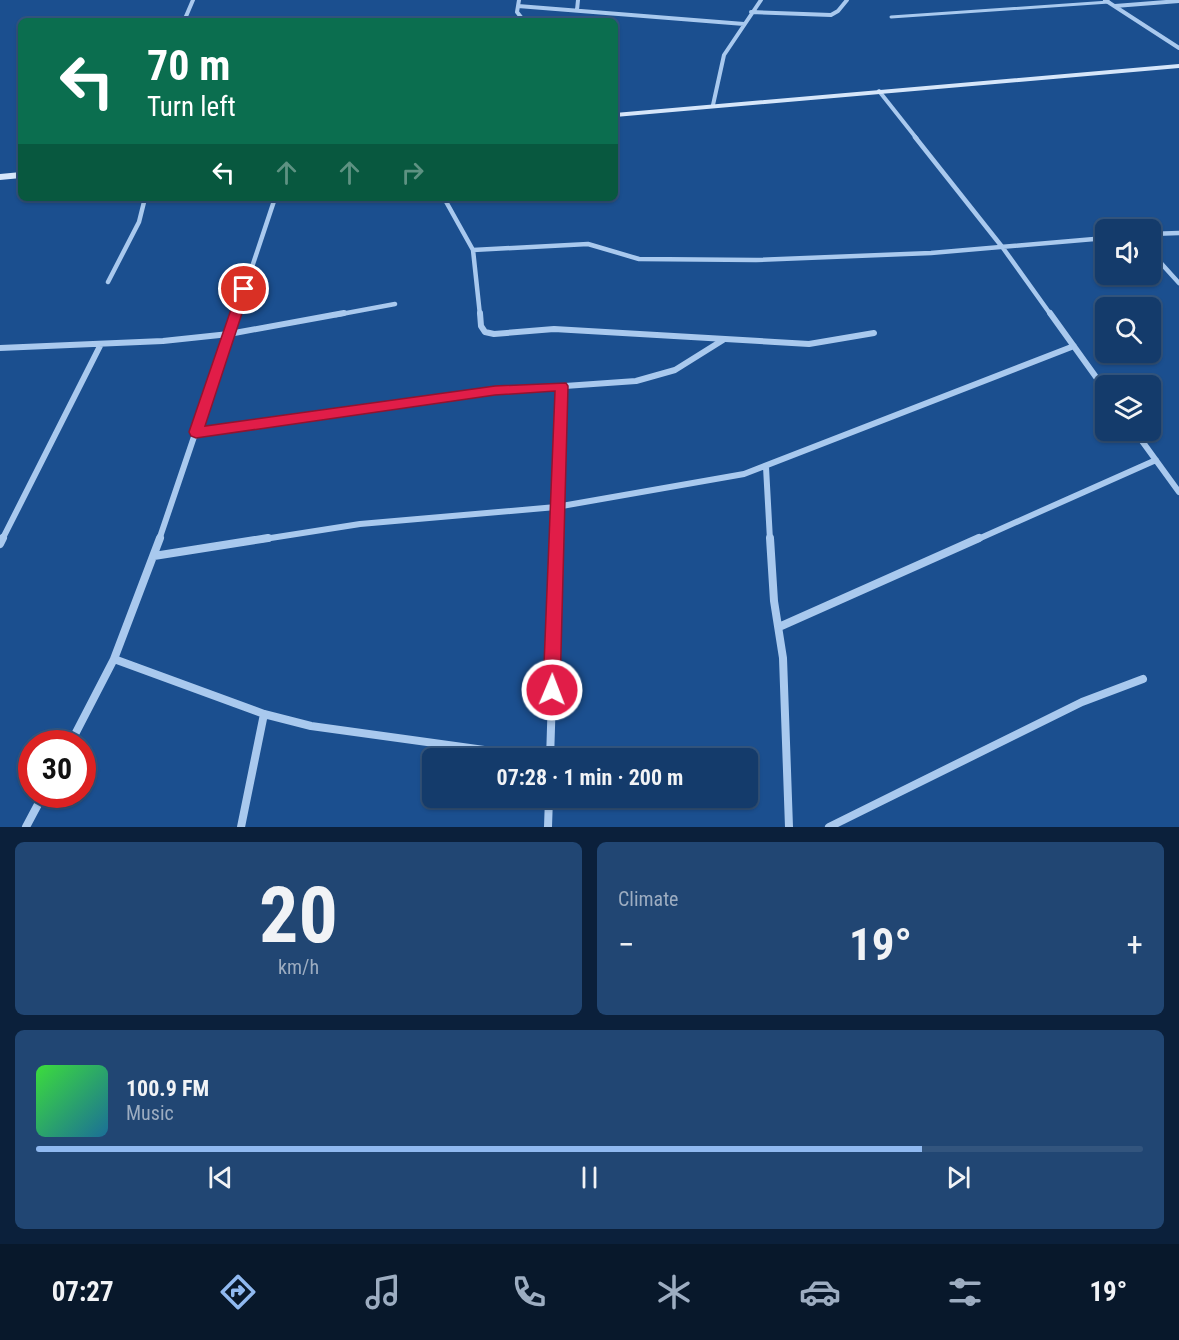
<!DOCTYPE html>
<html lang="en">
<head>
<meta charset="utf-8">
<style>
  :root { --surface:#143b6b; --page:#214673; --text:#f1f3f6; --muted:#9dadc1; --line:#33557e; --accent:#90b9f0 }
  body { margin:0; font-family:"Roboto Condensed",sans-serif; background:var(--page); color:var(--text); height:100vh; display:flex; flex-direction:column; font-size:22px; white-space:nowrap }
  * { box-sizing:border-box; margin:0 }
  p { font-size:20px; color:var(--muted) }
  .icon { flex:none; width:33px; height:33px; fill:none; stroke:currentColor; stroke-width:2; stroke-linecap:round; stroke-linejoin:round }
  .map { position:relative; height:827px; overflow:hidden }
  .side { display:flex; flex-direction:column; gap:15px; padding:15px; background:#0b203b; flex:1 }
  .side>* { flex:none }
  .top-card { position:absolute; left:18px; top:18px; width:600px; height:183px; border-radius:9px; box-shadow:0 2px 4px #0004,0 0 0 2px var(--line); background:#0b6e4f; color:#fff; overflow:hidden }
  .fabs { position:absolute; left:1095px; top:219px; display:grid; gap:12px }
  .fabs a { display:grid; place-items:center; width:66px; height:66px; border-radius:9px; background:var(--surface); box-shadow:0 2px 4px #0004,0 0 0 2px var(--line); font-size:30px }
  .speed { position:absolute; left:18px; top:730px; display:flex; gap:12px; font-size:30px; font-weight:700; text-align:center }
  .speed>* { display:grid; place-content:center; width:78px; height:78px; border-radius:50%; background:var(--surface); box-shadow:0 2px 4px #0004,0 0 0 2px var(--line); line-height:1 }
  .speed .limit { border:9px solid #d22; background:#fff; color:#111 }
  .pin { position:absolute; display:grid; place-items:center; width:51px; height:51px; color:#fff; margin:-26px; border:3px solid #fff; border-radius:50%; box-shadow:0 2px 6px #0007 }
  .me { position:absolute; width:66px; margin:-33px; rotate:1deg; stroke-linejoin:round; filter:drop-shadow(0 0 4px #0008) }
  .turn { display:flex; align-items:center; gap:21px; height:126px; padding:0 30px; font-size:27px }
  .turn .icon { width:78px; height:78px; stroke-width:2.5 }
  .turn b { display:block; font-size:42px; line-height:51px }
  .lanes { display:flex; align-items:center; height:57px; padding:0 30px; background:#0003; justify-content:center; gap:30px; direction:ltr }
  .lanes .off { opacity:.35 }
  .big { font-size:45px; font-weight:700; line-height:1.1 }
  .side .tile { flex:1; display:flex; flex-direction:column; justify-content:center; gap:9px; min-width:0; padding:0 21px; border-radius:9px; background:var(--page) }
  .side .dial { align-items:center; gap:0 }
  .dial b { font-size:78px; line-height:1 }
  .song { display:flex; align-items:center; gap:18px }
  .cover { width:72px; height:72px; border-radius:9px; background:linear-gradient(135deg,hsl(120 70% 55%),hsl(200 70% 35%)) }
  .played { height:6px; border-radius:3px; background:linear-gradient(90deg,var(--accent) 80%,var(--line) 80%) }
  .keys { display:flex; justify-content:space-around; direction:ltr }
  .heat { display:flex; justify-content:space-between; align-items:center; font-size:33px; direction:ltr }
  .side .tiles { flex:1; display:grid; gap:15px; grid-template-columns:1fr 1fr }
  .tile:last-child { grid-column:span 2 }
  .trip { position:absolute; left:422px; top:748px; width:336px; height:60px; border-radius:9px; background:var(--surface); box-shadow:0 2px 4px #0004,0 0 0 2px var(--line); font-weight:700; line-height:60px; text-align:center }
  .dock { display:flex; height:96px; justify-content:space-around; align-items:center; background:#08182b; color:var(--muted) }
  .dock .icon { width:42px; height:42px }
  .dock .current { color:var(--accent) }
  .dock b { font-size:27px; color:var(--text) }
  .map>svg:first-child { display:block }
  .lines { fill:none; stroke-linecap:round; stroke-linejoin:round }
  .service { stroke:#a9c9ee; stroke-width:3 }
  .minor-far3 { stroke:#a9c9ee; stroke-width:4 }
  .minor-far2 { stroke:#a9c9ee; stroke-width:4.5 }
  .minor-far1 { stroke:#a9c9ee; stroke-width:6 }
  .minor { stroke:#a9c9ee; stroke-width:8 }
  .secondary { fill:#d6e6fa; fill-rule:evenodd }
  .route { fill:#e11d48; stroke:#92132f; stroke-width:1.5 }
</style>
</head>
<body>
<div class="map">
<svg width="1179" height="827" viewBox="0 0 1179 827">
  <rect width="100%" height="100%" fill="#1b4f8f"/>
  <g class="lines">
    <!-- service -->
    <path class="service" d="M891,17l218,-15"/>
    <!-- minor-far3 -->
    <path class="minor-far3" d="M519,0l-2,12 7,9
      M1105,0l74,48
      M518,6l226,18
      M1115,6l64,-5
      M577,10l1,-10
      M751,12l80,3 7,-4 9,-11
      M184,21l9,-21
      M879,91l38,48
      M713,105l11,-50 37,-55"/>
    <!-- minor-far2 -->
    <path class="minor-far2" d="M915,137l88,111 48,67
      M444,198l29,52 7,65
      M1150,234l29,-1
      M473,250l115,-6 51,15 117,1 175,-7 175,-15
      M1150,251l29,32
      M108,282l31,-60 6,-24
      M236,315l39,-117
      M336,315l59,-11"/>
    <!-- minor-far1 -->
    <path class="minor-far1" d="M480,313l1,13 4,6 9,2 60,-5 255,15 65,-11
      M1050,313l56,78
      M0,348l163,-7 66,-7 115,-21
      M1134,430l45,62
      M196,432l299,-41 141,-10 39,-11 48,-30
      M766,467l4,73
      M2,540l99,-196
      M159,540l77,-227
      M258,540l102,-16 196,-17 188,-33 330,-128
      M557,540l5,-154
      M976,540l180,-80"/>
    <!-- minor -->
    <path class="minor" d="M770,538l4,63 9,57 6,169
      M0,544l3,-6
      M154,556l114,-18
      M779,627l200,-89
      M114,659l150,55 47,12 239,33
      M70,744l44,-85 46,-121
      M550,759l7,-221
      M26,827l17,-32
      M241,827l23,-113
      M548,827l1,-29
      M829,827l253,-125 61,-23"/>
    <!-- secondary -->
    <path class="secondary" d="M1179,64v4l-564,49v-4z
      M21,172v6l-21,2v-6z"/>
  </g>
  <!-- route -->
  <path class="route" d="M244,285l6,4 -45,137 290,-40 71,-3 2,3 -8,304 -2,7 -6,2 -7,-2 -2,-7 12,-299 -60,4 -299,43 -5,-2 -2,-4 49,-143z"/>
</svg>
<div class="fabs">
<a><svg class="icon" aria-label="sound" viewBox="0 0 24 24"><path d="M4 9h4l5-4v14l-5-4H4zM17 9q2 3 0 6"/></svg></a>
<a><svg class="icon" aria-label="search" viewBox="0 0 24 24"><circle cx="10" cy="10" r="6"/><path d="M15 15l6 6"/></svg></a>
<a><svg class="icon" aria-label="layers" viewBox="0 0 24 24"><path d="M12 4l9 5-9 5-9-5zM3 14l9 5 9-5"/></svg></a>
</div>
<div class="speed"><div class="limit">30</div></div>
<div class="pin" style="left:244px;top:289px;background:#d93025"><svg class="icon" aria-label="arrive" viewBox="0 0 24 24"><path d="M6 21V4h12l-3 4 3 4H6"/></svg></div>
<svg class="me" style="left:552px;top:690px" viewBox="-20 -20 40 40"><circle r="17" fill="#e11d48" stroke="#fff" stroke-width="3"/><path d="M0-11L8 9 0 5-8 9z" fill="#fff"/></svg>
<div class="trip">07:28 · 1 min · 200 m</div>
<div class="top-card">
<div class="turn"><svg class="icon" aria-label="left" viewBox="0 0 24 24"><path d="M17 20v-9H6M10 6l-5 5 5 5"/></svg><div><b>70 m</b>Turn left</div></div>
<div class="lanes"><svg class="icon" aria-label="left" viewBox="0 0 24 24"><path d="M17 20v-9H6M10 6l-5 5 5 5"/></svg><svg class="icon off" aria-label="ahead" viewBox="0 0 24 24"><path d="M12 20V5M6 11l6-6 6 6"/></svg><svg class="icon off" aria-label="ahead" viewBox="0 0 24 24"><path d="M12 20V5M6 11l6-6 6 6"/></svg><svg class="icon off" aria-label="right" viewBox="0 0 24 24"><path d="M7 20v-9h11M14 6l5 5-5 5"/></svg></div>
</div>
</div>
<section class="side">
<div class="tiles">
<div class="tile dial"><b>20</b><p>km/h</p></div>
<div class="tile"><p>Climate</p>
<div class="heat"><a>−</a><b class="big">19°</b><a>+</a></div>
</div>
<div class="tile">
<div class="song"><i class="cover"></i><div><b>100.9 FM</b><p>Music</p></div></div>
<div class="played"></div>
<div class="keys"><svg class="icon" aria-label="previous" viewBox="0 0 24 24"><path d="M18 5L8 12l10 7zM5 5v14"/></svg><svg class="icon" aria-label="pause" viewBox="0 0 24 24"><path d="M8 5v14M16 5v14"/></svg><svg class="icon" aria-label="next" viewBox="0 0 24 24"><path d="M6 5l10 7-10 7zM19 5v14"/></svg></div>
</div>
</div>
</section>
<nav class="dock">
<b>07:27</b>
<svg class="icon current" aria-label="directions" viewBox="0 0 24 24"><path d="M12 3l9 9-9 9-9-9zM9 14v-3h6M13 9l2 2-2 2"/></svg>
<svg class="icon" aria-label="music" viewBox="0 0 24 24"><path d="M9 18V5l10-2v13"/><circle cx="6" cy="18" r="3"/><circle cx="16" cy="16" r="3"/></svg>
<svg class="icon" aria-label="phone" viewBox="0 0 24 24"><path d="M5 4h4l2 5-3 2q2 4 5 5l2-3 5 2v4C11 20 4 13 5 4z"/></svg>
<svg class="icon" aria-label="climate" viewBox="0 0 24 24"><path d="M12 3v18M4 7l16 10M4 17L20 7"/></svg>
<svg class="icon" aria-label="car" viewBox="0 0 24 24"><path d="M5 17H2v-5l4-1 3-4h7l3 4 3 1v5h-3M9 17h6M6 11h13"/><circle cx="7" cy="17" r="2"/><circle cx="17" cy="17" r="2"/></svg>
<svg class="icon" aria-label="filters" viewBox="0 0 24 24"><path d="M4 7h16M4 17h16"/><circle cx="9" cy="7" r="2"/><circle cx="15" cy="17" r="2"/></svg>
<b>19°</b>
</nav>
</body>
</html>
